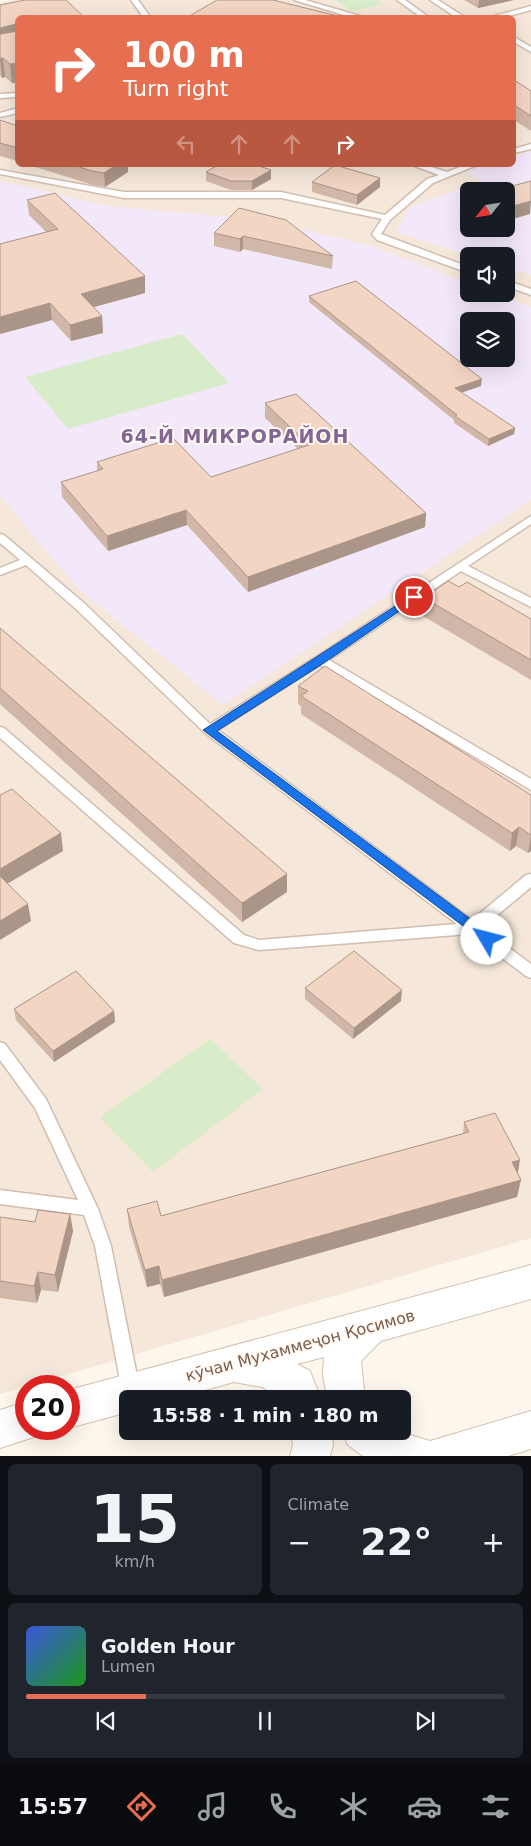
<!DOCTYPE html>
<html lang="en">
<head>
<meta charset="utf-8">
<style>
  :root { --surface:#171b24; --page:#20242c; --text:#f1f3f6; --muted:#9ea1a6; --line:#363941; --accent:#e76f51 }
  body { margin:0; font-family:"DejaVu Sans",sans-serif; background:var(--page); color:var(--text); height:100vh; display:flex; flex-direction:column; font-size:19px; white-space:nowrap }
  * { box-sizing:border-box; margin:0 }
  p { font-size:16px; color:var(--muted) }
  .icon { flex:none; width:28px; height:28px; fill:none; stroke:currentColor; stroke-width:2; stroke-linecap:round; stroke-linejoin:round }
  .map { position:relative; height:1456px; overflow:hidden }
  .panel { display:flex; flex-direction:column; gap:8px; padding:8px; background:#0d0f14; flex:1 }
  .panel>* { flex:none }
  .hud { position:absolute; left:15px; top:15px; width:501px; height:152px; border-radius:8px; box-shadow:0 5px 20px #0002; background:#e76f51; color:#fff; overflow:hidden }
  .needle { width:32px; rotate:240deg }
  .fabs { position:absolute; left:460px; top:182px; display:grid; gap:10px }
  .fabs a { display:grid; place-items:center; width:55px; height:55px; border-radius:8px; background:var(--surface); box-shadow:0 5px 20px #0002; font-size:25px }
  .speed { position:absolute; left:15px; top:1375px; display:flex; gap:10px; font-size:25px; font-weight:700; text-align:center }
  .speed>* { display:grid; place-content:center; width:65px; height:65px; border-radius:50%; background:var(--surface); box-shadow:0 5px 20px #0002; line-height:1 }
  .speed .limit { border:8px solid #d22; background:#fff; color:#111 }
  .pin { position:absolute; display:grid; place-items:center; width:42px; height:42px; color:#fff; margin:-21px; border:2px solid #fff; border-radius:50%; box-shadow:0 1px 5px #0007 }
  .me { position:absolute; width:55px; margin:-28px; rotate:307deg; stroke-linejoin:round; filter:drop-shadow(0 0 4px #0008) }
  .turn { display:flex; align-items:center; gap:18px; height:105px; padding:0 25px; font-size:22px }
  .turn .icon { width:65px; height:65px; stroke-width:2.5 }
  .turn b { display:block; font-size:35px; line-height:42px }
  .lanes { display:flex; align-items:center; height:48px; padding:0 25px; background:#0003; justify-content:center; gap:25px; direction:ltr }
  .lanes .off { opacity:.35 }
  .big { font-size:38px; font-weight:600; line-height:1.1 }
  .panel .widget { flex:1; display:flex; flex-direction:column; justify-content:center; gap:8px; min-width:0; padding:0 18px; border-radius:8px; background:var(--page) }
  .panel .dial { align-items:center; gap:0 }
  .dial b { font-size:65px; line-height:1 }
  .song { display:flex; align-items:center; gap:15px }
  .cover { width:60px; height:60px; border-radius:8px; background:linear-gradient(135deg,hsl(230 70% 55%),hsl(120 70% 35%)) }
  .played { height:5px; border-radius:2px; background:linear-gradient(90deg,var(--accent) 25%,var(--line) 25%) }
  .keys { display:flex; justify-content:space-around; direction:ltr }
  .heat { display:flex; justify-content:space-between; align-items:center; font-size:28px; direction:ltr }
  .panel .tiles { flex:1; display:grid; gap:8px; grid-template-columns:1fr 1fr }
  .widget:last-child { grid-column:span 2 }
  .trip { position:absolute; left:119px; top:1390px; width:292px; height:50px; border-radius:8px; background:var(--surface); box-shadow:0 5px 20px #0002; font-weight:600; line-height:50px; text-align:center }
  .dock { display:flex; height:80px; justify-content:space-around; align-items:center; background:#090b0e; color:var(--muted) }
  .dock .icon { width:35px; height:35px }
  .dock .on { color:var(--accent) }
  .dock b { font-size:22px; color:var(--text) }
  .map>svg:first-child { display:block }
  .residential { fill:#f5e8da; fill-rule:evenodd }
  .education { fill:#f3e8fa; fill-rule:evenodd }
  .green { fill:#d8ecc9 }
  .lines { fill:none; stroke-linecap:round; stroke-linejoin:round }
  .lane-casing { stroke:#d1beb0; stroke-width:3 }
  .secondary-casing { stroke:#d6c0b0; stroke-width:2 }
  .lane { fill:#fff; fill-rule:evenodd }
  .secondary { fill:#fff; fill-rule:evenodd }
  .wall { fill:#d1b7a8 }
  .shaded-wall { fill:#aa9588 }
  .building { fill:#f3d5c3; stroke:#aa9588 }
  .route { fill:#1a73e8; stroke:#114b97 }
  .labels { text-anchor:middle; stroke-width:4; stroke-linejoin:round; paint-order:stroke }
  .near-street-label { font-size:16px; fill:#7a5c4d; stroke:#fffaf3 }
  .district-label { font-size:19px; font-weight:bold; letter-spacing:1px; fill:#846695; stroke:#fffaf3 }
</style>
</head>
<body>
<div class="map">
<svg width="531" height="1456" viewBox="0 0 531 1456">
  <rect width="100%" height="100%" fill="#fdf6ec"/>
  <!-- residential -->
  <path class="residential" d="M13,0h518v1238l-531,156v-1391zM18,18h496v147h-496zM469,191h37v38h-37zM469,256h37v38h-37zM469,321h37v38h-37z"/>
  <!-- education -->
  <path class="education" d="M531,151v124l-25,-8v-11h-34l-76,-24 14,-25 71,-26 -13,-10 19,-6h27v-8zM469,191h37v38h-37z
    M0,181l107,25 156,14 105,25 101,38v11h29l33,13v193l-308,205 -144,-115 -79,-94zM469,321h37v38h-37z"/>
  <!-- green -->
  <path class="green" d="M335,0h42l7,4 -31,7z
    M182,334l47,49 -161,46 -43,-52z
    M210,1039l53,50 -110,83 -53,-55z"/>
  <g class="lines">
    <!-- lane casing -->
    <g class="lane-casing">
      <path id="lane" d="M131,0h7l13,18h-7z
        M294,0h11l62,18h-13z
        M397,0h8l25,18h-8z
        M430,0h8l28,18h-9z
        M531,6v4l-30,8h-14z
        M514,37l17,10v5l-17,-10z
        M18,93v4l-18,1v-4z
        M18,108v5l-18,4v-4z
        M531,144v5l-17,4v-4z
        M412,165h13l22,7 18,-7h12l-44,18 -43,37 -9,14 88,33v6l-92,-33 -5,-6 10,-15 -101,-21h-157l-124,-24v-4l124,22h157l104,23 42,-36 12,-4z
        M506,280l25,9v6l-25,-9z
        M531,516v8l-63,42 63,32v9l-70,-36 -132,89 202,119v11l-211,-125 -102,65 254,190 54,-45 5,-1v13l-49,41 49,36v14l-5,-2 -56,-42 -211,16 -25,-7 -234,-205v-11l4,1 240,207 15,5 198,-16 -252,-191 -128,-123 -51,-45 -26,10v-7l20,-8 -20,-17v-9l4,1 81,69 125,120 106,-67z
        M0,1042l5,2 41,55 52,110 13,37 29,145 -3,6 -4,2 -8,-2 -3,-6 -27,-145 -11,-31 -84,-11v-14l78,10 -43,-92 -35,-48z"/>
    </g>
    <!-- secondary casing -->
    <g class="secondary-casing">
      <path id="secondary" d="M531,1265v34l-150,42 -20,20 4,38h-38l-4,-25 1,-17 -27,7 13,7 11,28h-39l-20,-12 -28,-5 -61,17h-45v13l-59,16v-38z
        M26,1402v27h16l-2,6 -40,13v-38z
        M531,1411v38l-23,7h-145l-15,-11 -6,-14h55l33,10z
        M291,1431h40l2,14 -3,11h-40l3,-11z"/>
    </g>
    <!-- lane -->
    <use href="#lane" class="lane"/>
    <!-- secondary -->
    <use href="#secondary" class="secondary"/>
  </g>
  <!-- wall -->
  <path class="wall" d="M464,0h50l-36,8z
    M0,5l18,13v64l-6,1 -7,-6 -3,1 -2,-3z
    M514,80l17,11v40l-17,-11z
    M0,120l18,6v35l-18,-5z
    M29,165h99v7l-23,15 -12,-2z
    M206,172l65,7 -19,11h-21l-25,-9z
    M312,182l68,5 -23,18 -45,-13z
    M27,200l118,93 -51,14 8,9 1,17 -32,8 -19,-21 -52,14v-90l46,-12 -17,-17z
    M286,220l47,36 -1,13 -89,-20 -3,3 -26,-6v-13z
    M309,296l172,90 -20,7 54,35 -1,6 -26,12 -34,-23v-3l-145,-118z
    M265,403l161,110 -1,14 -177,65 -61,-67 -79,26 -46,-54 -1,-15 36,-11v-9l114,15 87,-28 -33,-31z
    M459,587l72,32v61l-108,-64 1,-18z
    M0,628l287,246v18l-45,30 -242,-218z
    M298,686l233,109v56l-3,2 -12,-7 -6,5 -209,-137v-8l-3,-2z
    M305,988l96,13 -48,38 -48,-40z
    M14,1009l100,2 1,11 -61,40 -38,-42z
    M464,1122l53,51v24l-353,100 -4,-13 -13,3 -18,-60 -2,-18 34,7 302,-82z
    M70,1214l3,17 -15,61 -17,-2 -4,13 -37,-5v-81l35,5z"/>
  <!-- shaded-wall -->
  <path class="shaded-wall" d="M479,0h35l-36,8z
    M16,24l2,18 -18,5v-19z
    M3,58l2,19 -3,1 -2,-19z
    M18,63v19l-6,1 -2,-19z
    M116,165h12v7l-23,15 -1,-14z
    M271,170v9l-19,11v-9z
    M380,178v9l-23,18v-10z
    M531,201l-1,13 -24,7v-13z
    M243,236v13l-3,3v-13z
    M145,276v17l-62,17 -2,-16z
    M50,303l2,17 -52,14v-17z
    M102,316l1,17 -32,8 -1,-16z
    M482,379l-1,7 -27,9 1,-7z
    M515,428l-1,6 -26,12 1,-7z
    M186,510l1,15 -79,26 -1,-15z
    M426,513l-1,14 -177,65v-15z
    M519,827l-3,19 -6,5 2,-18z
    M61,833l2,18 -63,37v-19z
    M531,836v15l-3,2z
    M287,874v18l-45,30v-19z
    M28,904l3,17 -31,19v-19z
    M402,990l-1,11 -48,38 1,-11z
    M114,1011l1,11 -61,40 -1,-11z
    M520,1160l-3,18 -5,-16z
    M521,1180l-4,17 -353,100 -2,-17z
    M70,1214l3,17 -15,61 -3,-17z
    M159,1266l1,18 -13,3 -2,-17z
    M38,1272l3,18 -4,13 -3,-17z"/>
  <!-- building -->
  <path class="building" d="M25,0h41l19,18h-67v12l-2,-6 -16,4v-23z
    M217,0h56l73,18h-160z
    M18,31v32l-8,1 -7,-6h-3v-24z
    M514,80l17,11v25l-17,-11z
    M0,120l18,6v22l-18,-5z
    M73,165h43l-12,8 -12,-2z
    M218,165h38l15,5 -19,11h-21l-25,-9z
    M335,165l45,13 -23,17 -45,-13z
    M531,181v20l-25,7v-17h-12z
    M55,193l90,83 -64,18 21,22 -32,9 -20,-22 -50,14v-73l58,-15 -31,-29z
    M239,208l47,12 47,36 -90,-20 -3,3 -26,-6z
    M356,281l126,98 -27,9 60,40 -26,11 -34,-23 2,-1 -148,-119z
    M296,394l130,119 -178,64 -62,-67 -79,26 -46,-54 42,-13 -6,-7 76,-24 38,39 98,-32 -44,-42z
    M448,581l11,6 8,-5 64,37v41l-107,-62z
    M0,628l287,246 -45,29 -242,-215z
    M325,666l206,129v40l-12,-8 -7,6 -211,-137 7,-5 -10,-5z
    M12,789l49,44 -61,36v-74z
    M0,876l28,28 -28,17z
    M354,951l48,39 -48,38 -49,-40z
    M76,971l38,40 -61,40 -39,-42z
    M495,1113l25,47 -8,2 9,18 -359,100 -3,-14 -14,4 -18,-61 30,-8 4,15 308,-84 -5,-10z
    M38,1210l32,4 -15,61 -17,-3 -4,14 -34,-5v-64l35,5z"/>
  <!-- route -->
  <path class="route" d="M414,594l5,3 -2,2 -93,64 -107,68 275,204 2,4 -2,3 -5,2 -284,-214z"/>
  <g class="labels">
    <!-- near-street labels -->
    <g class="near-street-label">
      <text transform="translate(300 1345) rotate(-15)" y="6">кӯчаи Мухаммеҷон Қосимов</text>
    </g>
    <!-- district labels -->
    <g class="district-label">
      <text x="235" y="443">64-Й МИКРОРАЙОН</text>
    </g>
  </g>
</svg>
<div class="fabs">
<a><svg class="needle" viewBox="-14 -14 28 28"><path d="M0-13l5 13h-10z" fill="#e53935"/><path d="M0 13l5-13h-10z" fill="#9ea1a6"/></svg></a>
<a><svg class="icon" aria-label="sound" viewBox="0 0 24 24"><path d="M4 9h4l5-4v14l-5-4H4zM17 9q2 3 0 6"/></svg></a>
<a><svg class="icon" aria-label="layers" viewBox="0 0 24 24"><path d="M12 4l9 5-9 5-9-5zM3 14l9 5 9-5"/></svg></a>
</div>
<div class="speed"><div class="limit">20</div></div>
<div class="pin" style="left:414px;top:597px;background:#d93025"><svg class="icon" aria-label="arrive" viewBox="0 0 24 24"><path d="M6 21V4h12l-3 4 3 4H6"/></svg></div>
<svg class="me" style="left:487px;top:939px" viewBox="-20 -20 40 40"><circle r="19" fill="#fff"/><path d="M0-13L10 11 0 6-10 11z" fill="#1a73e8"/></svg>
<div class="trip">15:58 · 1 min · 180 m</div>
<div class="hud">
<div class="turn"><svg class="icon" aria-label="right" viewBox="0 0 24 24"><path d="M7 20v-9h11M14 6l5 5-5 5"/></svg><div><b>100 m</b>Turn right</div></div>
<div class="lanes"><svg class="icon off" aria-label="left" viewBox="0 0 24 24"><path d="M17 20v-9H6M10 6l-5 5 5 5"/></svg><svg class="icon off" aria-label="ahead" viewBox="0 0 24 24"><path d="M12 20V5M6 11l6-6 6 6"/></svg><svg class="icon off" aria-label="ahead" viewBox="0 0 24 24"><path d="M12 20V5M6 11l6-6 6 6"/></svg><svg class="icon" aria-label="right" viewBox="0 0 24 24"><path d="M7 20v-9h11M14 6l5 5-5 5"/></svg></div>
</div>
</div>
<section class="panel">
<div class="tiles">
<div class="widget dial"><b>15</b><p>km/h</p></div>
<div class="widget"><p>Climate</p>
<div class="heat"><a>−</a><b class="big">22°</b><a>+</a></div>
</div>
<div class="widget">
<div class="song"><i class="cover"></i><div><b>Golden Hour</b><p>Lumen</p></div></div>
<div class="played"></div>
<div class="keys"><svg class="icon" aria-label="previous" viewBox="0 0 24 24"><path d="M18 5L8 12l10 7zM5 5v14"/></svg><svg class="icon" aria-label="pause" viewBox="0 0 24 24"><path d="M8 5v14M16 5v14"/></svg><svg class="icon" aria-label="next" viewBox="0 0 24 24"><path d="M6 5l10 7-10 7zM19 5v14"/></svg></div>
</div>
</div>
</section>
<nav class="dock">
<b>15:57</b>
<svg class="icon on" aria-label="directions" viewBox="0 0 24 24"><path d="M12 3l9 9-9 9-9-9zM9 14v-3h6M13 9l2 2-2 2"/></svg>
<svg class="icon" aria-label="music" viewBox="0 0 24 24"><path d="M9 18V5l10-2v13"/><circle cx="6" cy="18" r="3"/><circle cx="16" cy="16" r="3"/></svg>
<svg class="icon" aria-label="phone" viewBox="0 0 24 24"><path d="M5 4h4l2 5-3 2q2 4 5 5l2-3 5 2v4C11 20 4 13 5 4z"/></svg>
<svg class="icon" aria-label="climate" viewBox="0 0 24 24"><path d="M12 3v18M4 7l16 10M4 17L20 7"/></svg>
<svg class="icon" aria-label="car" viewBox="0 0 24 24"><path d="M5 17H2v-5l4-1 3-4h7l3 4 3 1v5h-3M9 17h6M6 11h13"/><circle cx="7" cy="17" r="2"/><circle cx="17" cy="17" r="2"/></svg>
<svg class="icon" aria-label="filters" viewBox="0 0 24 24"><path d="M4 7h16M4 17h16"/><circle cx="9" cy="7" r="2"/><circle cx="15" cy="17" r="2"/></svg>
</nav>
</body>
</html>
